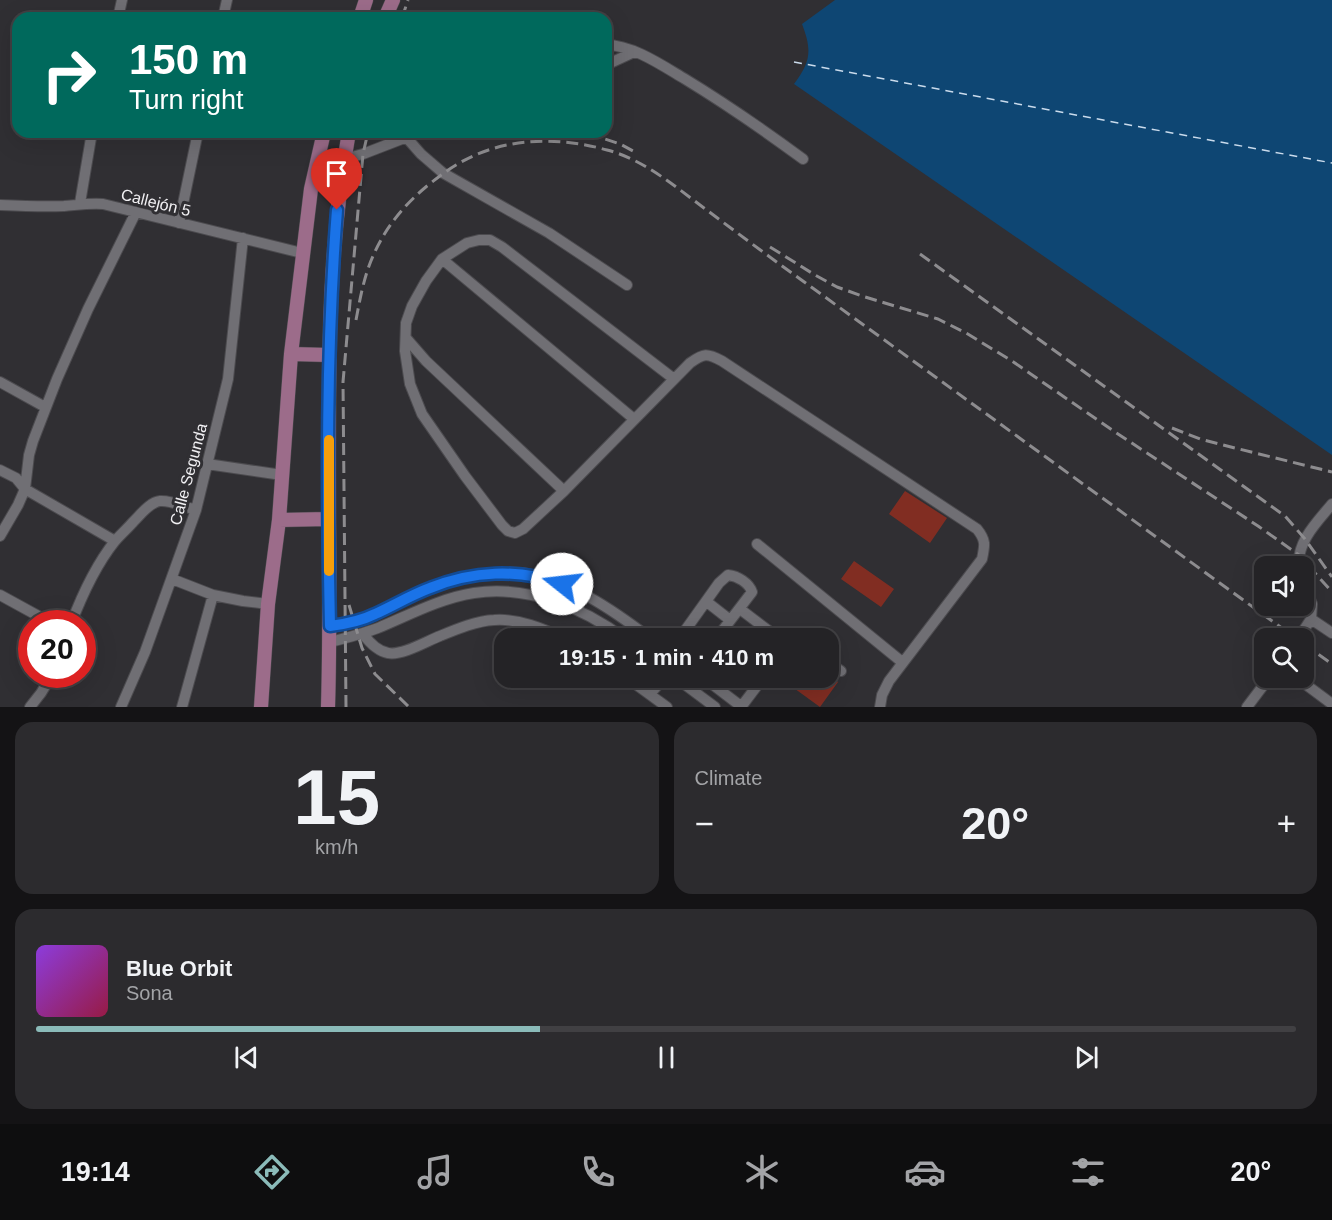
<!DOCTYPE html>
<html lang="en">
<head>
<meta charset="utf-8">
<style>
  :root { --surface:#242326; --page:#2c2b2e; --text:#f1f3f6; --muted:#a3a4a7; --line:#414043; --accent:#8bbbb9 }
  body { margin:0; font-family:Arial,sans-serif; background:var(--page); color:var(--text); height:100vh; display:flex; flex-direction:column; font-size:22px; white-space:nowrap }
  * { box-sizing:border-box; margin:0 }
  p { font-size:20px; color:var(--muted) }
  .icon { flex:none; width:33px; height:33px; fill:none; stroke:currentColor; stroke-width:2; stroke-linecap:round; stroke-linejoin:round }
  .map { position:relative; height:707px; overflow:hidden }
  .side { display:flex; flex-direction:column; gap:15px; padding:15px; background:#141315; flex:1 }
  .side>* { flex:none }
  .banner { position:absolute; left:12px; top:12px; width:600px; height:126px; border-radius:18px; box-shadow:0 6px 24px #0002,0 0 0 2px var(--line); background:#00695c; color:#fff; overflow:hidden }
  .tools { position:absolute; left:1254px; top:556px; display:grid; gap:12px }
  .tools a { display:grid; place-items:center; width:60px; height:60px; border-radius:12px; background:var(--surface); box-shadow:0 6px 24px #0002,0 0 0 2px var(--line); font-size:30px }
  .speed { position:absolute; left:18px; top:610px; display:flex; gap:12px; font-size:30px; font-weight:700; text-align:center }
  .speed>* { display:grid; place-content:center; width:78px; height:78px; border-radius:50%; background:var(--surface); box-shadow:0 6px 24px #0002,0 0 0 2px var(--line); line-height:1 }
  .speed .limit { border:9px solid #d22; background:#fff; color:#111 }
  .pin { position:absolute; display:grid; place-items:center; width:51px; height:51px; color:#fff; margin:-62px -26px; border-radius:50% 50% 50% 0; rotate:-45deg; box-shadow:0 0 6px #0007 }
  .pin .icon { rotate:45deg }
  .me { position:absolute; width:66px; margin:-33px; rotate:286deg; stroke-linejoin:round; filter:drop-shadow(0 0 4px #0008) }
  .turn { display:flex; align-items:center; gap:21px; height:126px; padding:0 18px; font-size:27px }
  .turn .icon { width:78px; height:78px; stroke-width:2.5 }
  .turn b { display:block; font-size:42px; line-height:51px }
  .big { font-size:45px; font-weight:700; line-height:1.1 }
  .side .card { flex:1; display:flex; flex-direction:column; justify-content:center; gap:9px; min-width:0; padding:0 21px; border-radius:18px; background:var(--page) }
  .side .dial { align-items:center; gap:0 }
  .dial b { font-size:78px; line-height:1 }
  .song { display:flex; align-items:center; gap:18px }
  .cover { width:72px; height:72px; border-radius:9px; background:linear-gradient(135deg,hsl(270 70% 55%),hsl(340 70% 35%)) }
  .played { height:6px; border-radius:3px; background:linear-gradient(90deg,var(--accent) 40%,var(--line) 40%) }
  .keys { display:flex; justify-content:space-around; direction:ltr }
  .heat { display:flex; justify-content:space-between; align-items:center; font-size:33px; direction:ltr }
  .side .tiles { flex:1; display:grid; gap:15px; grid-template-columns:1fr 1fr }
  .card:last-child { grid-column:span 2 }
  .trip { position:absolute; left:494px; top:628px; width:345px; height:60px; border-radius:18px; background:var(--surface); box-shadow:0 6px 24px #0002,0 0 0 2px var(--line); font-weight:700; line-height:60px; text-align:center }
  .tab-bar { display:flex; height:96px; justify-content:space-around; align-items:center; background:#0e0e0f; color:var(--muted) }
  .tab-bar .icon { width:42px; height:42px }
  .tab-bar .current { color:var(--accent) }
  .tab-bar b { font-size:27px; color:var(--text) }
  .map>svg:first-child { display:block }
  .water { fill:#0e4673 }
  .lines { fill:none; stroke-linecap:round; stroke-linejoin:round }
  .ferry { stroke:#cadbec; stroke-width:1.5; stroke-dasharray:8 6; stroke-linecap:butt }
  .building { fill:#812d22 }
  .minor-casing { stroke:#4c4b4f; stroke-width:12 }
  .major-casing { stroke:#4c4b4f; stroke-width:15 }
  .minor { stroke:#706f74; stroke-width:10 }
  .major { stroke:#9c6c8a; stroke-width:14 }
  .rail { stroke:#8d8c8f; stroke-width:3; stroke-dasharray:12 6; stroke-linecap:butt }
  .route-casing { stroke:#114b97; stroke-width:15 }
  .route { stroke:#1a73e8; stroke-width:10 }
  .slow { stroke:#f59e0b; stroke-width:10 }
  .labels { text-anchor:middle; stroke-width:6; stroke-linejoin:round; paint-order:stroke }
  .street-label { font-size:16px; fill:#f1f0f3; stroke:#302f33 }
</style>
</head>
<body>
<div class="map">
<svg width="1332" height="707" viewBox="0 0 1332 707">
  <rect width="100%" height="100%" fill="#302f33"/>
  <!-- water -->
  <path class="water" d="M835,0h497v455l-538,-371c17,-22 18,-34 8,-60z"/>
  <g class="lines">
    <!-- ferry -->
    <path class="ferry" d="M794,62l538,101"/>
  </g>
  <!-- building -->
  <path class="building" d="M905,491l42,27 -17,25 -41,-29z
    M854,561l40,28 -13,18 -40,-28z
    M780,678h52l6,4 -18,25z"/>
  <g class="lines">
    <!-- minor casing -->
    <g class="minor-casing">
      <path id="minor" d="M118,18l4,-18
        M223,18l4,-18
        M606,45c27,0 57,21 79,34 41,25 80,52 118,80
        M606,65l28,-13
        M406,137l15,17 22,19 106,60 78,52
        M344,159l19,-5 57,-22
        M80,203l12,-71
        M0,205c21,1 43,2 64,1 13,-1 25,-3 39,-2l199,49
        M179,223l19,-91
        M442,259l192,160
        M406,338l20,23 138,130
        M674,379l-172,-132 -12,-7h-11l-12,3 -25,16 -16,22 -14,25 -6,17 -1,28 5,33 12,30 43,62 37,49 6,6 7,2 8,-4 41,-38 126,-128c14,-10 17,-10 32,-2l255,168c9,11 8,16 5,30l-93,122 -7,14 -2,12
        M0,382l45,25
        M207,464l75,11
        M0,470l16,8 9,11 90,52
        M0,536l18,-31 7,-16 4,-34 4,-14 24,-62 31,-70 48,-97
        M757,544l145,118
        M1299,567c-3,-25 19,-46 33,-63
        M172,579l41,16 30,6 25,3
        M0,595l53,29
        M707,602l23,18
        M740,609l33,25
        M1311,619l21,14
        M71,624c11,-29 24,-58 44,-83 6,-7 13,-13 19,-20 7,-7 16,-19 26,-20 11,-1 25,6 36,9
        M330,626c39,-5 62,-22 98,-37 15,-7 31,-11 48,-13 15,-3 31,-4 46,-3 48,7 91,37 129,66
        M363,634c6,8 14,17 25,19 14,3 39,-12 52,-17 17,-7 36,-15 54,-16 24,-2 50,9 71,19
        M679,639l40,-56 9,-8c10,1 21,8 24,17l-36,47
        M1298,639l13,-20 1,-15 -8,-18
        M330,642c16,-4 32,-8 48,-14 31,-13 63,-30 96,-35 53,-8 109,14 151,46
        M828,662l13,9
        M627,678l40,29
        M676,678l39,29
        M704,678l38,29
        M1297,678l35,26
        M650,694l14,-16
        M30,707l11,-14 11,-18
        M121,707l24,-55 51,-142 32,-131 15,-141
        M182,707l31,-112
        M741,707l22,-29
        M1247,707l22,-29"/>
    </g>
    <!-- major casing -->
    <g class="major-casing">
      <path id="major" d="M360,18l6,-18
        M385,18l8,-18
        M291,354l38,1
        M279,520l49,-1
        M261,707l7,-103 11,-84 12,-166 20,-165 13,-57
        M328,707c3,-98 0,-197 1,-295 0,-94 3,-187 20,-280"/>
    </g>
    <!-- minor -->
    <use href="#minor" class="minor"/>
    <!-- major -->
    <use href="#major" class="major"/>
    <!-- rail -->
    <path class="rail" d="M402,18l6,-18
      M552,132l44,4 24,8 15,8
      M770,247l45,28 22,12 28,10 73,22 28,14 46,28 103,71 143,94 41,29 33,37
      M920,254l365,262 20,23 27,38
      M356,320c4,-21 8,-44 17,-64 12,-28 31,-51 54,-70 10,-8 19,-15 29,-21 46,-28 101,-29 151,-15 35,9 65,34 93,55 32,24 64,48 96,71 167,121 334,242 501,363
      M1172,428l28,11 35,9 97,24
      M349,605l13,43 13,26 34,33
      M1304,644l28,20
      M346,707l-3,-325 20,-228 5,-22"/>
  </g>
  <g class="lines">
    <!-- route casing -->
    <g class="route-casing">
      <path id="route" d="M337,210c-11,139 -10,278 -7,416 16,-2 31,-5 45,-12 18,-8 36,-19 55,-26 42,-17 88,-20 132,-4"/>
    </g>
    <!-- route -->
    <use href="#route" class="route"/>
    <!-- slow -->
    <path class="slow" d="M329,440v131"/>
  </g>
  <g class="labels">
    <!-- street labels -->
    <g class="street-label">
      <text transform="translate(156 202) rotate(14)" y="6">Callejón 5</text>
      <text transform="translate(188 474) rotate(-75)" y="6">Calle Segunda</text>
    </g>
  </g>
</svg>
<div class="tools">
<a><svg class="icon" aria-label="sound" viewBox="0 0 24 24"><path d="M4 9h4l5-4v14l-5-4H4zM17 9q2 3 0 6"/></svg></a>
<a><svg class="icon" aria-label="search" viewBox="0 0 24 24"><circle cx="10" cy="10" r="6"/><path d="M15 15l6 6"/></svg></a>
</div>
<div class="speed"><div class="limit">20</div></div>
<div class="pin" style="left:337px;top:210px;background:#d93025"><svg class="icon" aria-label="arrive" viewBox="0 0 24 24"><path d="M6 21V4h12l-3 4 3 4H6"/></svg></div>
<svg class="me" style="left:562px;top:584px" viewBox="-20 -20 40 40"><circle r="19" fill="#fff"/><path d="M0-13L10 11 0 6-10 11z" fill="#1a73e8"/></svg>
<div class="trip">19:15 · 1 min · 410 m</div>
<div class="banner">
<div class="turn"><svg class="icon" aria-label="right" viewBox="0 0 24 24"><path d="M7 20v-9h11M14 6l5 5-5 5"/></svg><div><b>150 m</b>Turn right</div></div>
</div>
</div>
<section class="side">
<div class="tiles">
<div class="card dial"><b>15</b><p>km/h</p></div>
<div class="card"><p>Climate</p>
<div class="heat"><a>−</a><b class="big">20°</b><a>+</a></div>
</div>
<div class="card">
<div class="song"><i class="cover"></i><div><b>Blue Orbit</b><p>Sona</p></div></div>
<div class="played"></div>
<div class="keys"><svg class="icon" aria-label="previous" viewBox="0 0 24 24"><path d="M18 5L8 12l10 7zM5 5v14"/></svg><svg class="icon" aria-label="pause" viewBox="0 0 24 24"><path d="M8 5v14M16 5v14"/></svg><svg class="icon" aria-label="next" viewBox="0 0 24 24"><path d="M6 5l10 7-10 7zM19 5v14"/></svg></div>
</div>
</div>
</section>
<nav class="tab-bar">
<b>19:14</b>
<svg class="icon current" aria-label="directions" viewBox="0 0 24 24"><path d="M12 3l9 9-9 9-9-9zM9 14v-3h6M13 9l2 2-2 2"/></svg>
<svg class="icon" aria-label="music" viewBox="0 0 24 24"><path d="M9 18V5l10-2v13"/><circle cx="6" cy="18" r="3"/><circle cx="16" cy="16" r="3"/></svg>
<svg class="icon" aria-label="phone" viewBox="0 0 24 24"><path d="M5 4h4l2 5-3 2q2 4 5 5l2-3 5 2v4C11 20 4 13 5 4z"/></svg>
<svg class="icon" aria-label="climate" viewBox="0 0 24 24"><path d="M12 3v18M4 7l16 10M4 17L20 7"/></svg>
<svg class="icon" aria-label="car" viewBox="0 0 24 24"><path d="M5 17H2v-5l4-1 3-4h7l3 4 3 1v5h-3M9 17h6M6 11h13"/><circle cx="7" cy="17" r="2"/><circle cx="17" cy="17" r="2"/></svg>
<svg class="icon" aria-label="filters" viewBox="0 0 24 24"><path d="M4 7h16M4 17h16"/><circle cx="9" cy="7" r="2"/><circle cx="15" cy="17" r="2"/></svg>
<b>20°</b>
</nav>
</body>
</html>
